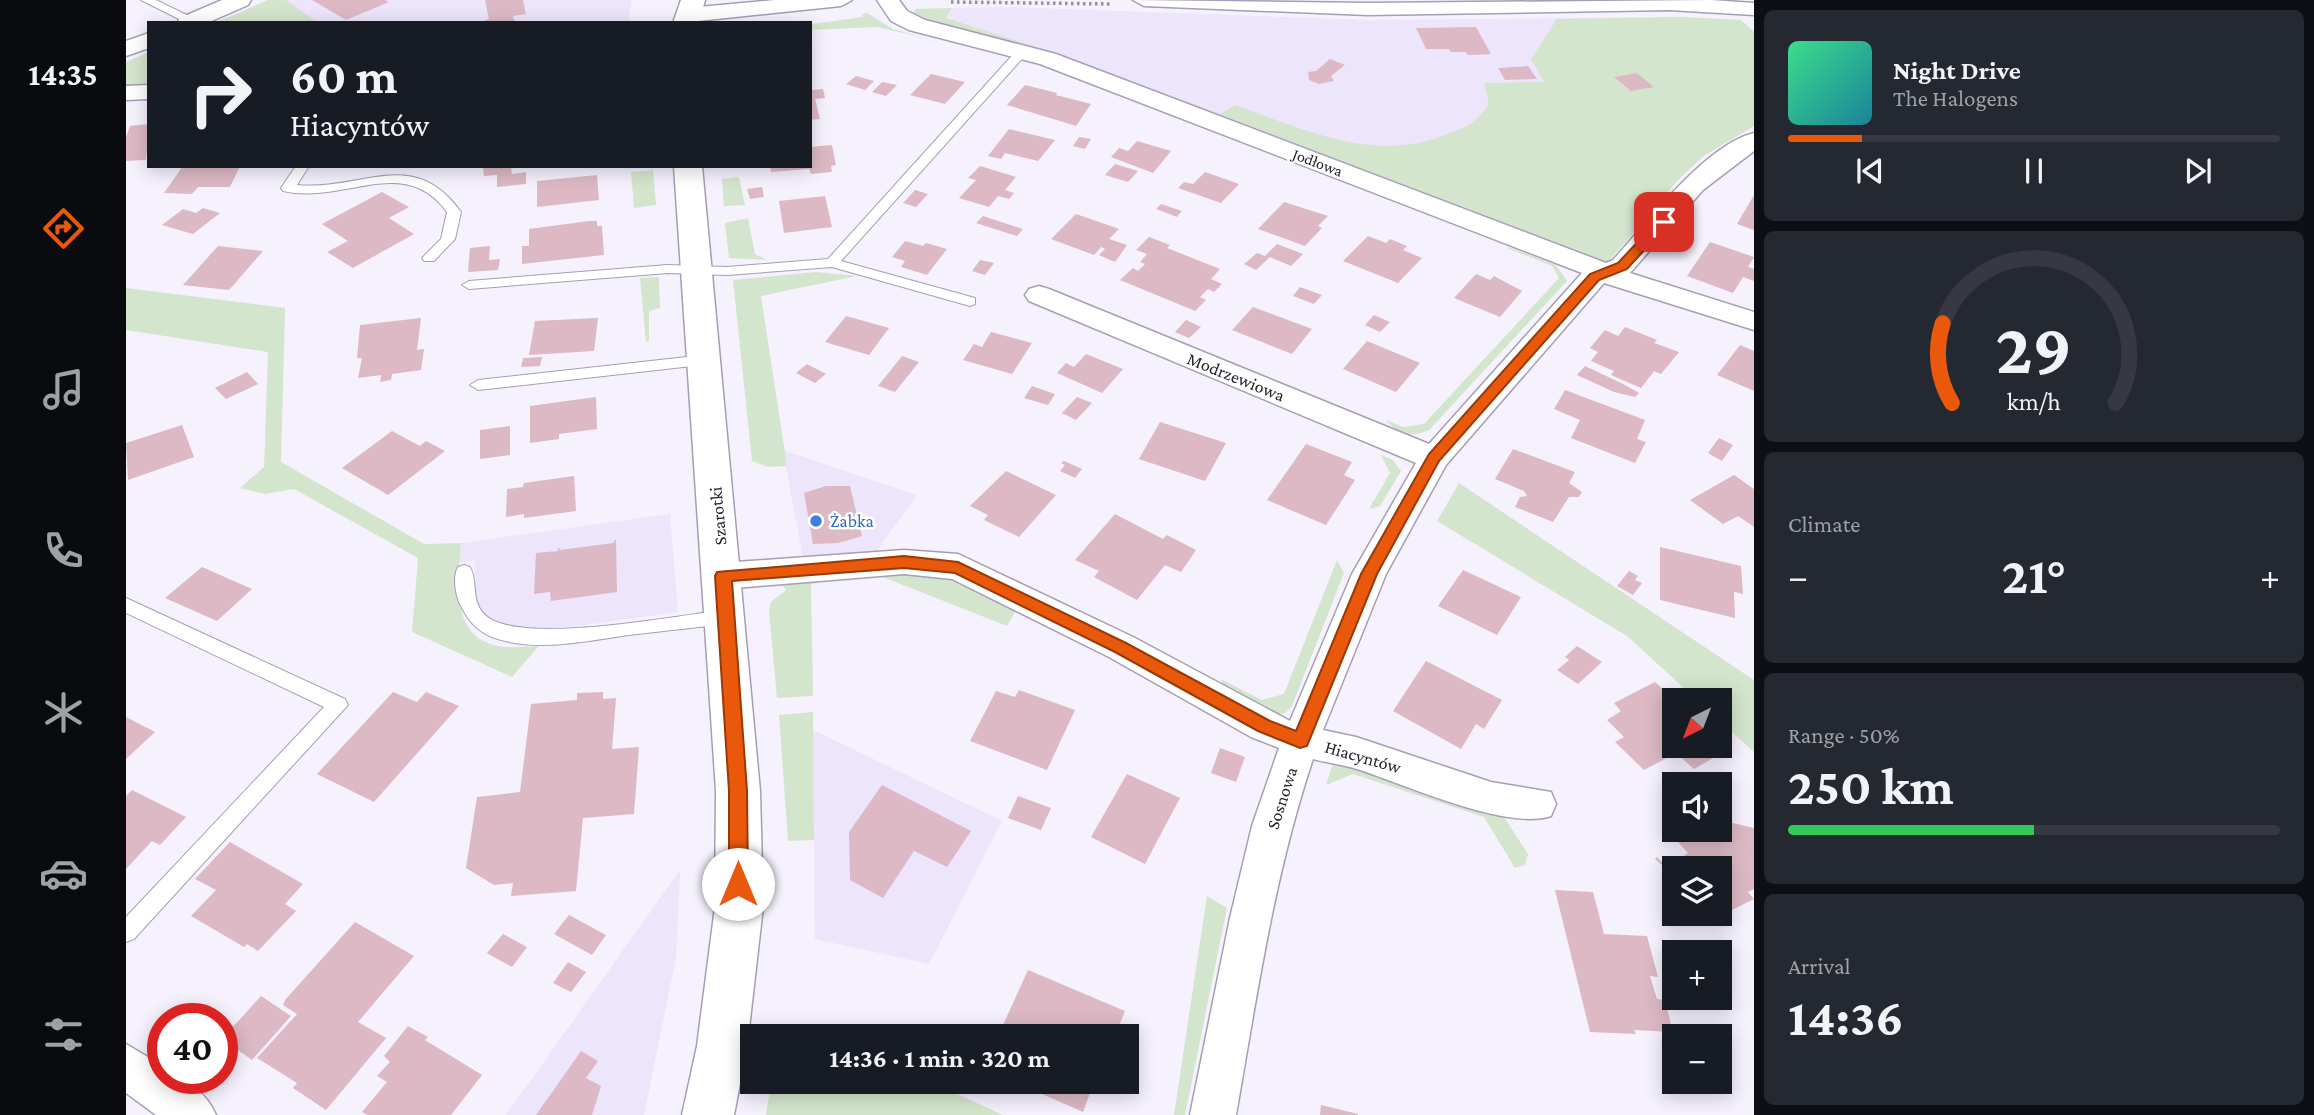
<!DOCTYPE html>
<html lang="en">
<head>
<meta charset="utf-8">
<style>
  :root { --surface:#171b24; --page:#242831; --text:#f1f3f6; --muted:#9ea1a6; --line:#363941; --accent:#ea580c }
  body { margin:0; font-family:"Crimson Pro",serif; background:var(--page); color:var(--text); height:100vh; display:flex; flex-direction:column; font-size:26px; white-space:nowrap }
  * { box-sizing:border-box; margin:0 }
  p { font-size:23px; color:var(--muted) }
  .icon { flex:none; width:38px; height:38px; fill:none; stroke:currentColor; stroke-width:2; stroke-linecap:round; stroke-linejoin:round }
  .map { position:relative; flex:1; overflow:hidden }
  .sheet { display:flex; flex-direction:column; gap:10px; padding:10px; background:#0d0f14; width:560px }
  .sheet>* { flex:none }
  .guide { position:absolute; left:21px; top:21px; width:665px; height:147px; border-radius:0px; box-shadow:0 4px 18px #0003; background:#171b24; color:var(--text); overflow:hidden }
  .needle { width:46px; rotate:222deg }
  .tools { position:absolute; left:1536px; top:688px; display:grid; gap:14px }
  .tools a { display:grid; place-items:center; width:70px; height:70px; border-radius:0px; background:var(--surface); box-shadow:0 4px 18px #0003; font-size:35px }
  .speed { position:absolute; left:21px; top:1003px; display:flex; gap:14px; font-size:35px; font-weight:700; text-align:center }
  .speed>* { display:grid; place-content:center; width:91px; height:91px; border-radius:50%; background:var(--surface); box-shadow:0 4px 18px #0003; line-height:1 }
  .speed .limit { border:10px solid #d22; background:#fff; color:#111 }
  .pin { position:absolute; display:grid; place-items:center; width:60px; height:60px; color:#fff; margin:-30px; border-radius:14px; box-shadow:0 4px 10px #0006 }
  .me { position:absolute; width:77px; margin:-38px; rotate:0deg; stroke-linejoin:round; filter:drop-shadow(0 0 5px #0008) }
  .turn { display:flex; align-items:center; gap:24px; height:147px; padding:0 28px; font-size:32px }
  .turn .icon { width:91px; height:91px; stroke-width:2.5 }
  .turn b { display:block; font-size:49px; line-height:60px }
  .big { font-size:52px; font-weight:700; line-height:1.1 }
  .sheet .widget { flex:1; display:flex; flex-direction:column; justify-content:center; gap:10px; min-width:0; padding:0 24px; border-radius:10px; background:var(--page) }
  .sheet .dial { align-items:center; gap:0 }
  .dial svg { height:182px; overflow:visible; fill:none; stroke:var(--line); stroke-width:7; stroke-linecap:round; text-anchor:middle }
  .dial text { fill:var(--text); stroke:none }
  .song { display:flex; align-items:center; gap:21px }
  .cover { width:84px; height:84px; border-radius:10px; background:linear-gradient(135deg,hsl(150 70% 55%),hsl(190 70% 35%)) }
  .played { height:7px; border-radius:4px; background:linear-gradient(90deg,var(--accent) 15%,var(--line) 15%) }
  .keys { display:flex; justify-content:space-around; direction:ltr }
  .heat { display:flex; justify-content:space-between; align-items:center; font-size:38px; direction:ltr }
  .charge { height:10px; border-radius:5px; background:linear-gradient(90deg,#34c759 50%,var(--line) 0) }
  .trip { position:absolute; left:614px; top:1024px; width:399px; height:70px; border-radius:0px; background:var(--surface); box-shadow:0 4px 18px #0003; font-weight:700; line-height:70px; text-align:center }
  main { display:flex; flex:1; min-height:0 }
  .dock { display:flex; flex-direction:column; width:126px; justify-content:space-around; align-items:center; background:#090b0e; color:var(--muted) }
  .dock .icon { width:49px; height:49px }
  .dock .active { color:var(--accent) }
  .dock b { font-size:32px; color:var(--text) }
  .map>svg:first-child { display:block }
  .built { fill:#ede5fb }
  .green { fill:#d4e5cd }
  .building { fill:#dcb9c5 }
  .lines { fill:none; stroke-linecap:round; stroke-linejoin:round }
  .lane-casing { stroke:#a69db8; stroke-width:2 }
  .street-casing { stroke:#a69db8; stroke-width:3 }
  .secondary-casing { stroke:#a69db8; stroke-width:3 }
  .path { stroke:#94909c; stroke-width:3.5; stroke-dasharray:2.5 3.5; stroke-linecap:butt }
  .lane { fill:#fff; fill-rule:evenodd }
  .street { fill:#fff; fill-rule:evenodd }
  .secondary { fill:#fff; fill-rule:evenodd }
  .route { fill:#ea580c; stroke:#983908; stroke-width:2 }
  .shop-dot { fill:#3f7fe0; stroke:#fff; stroke-width:2.5 }
  .labels { text-anchor:middle; stroke-width:5; stroke-linejoin:round; paint-order:stroke }
  .far-street-label { font-size:16px; fill:#292530; stroke:#fff }
  .street-label { font-size:18px; fill:#292530; stroke:#fff }
  .shop-label { font-size:18px; fill:#366cbe; stroke:#fff; text-anchor:start }
</style>
</head>
<body>
<main>
<nav class="dock">
<b>14:35</b>
<svg class="icon active" aria-label="directions" viewBox="0 0 24 24"><path d="M12 3l9 9-9 9-9-9zM9 14v-3h6M13 9l2 2-2 2"/></svg>
<svg class="icon" aria-label="music" viewBox="0 0 24 24"><path d="M9 18V5l10-2v13"/><circle cx="6" cy="18" r="3"/><circle cx="16" cy="16" r="3"/></svg>
<svg class="icon" aria-label="phone" viewBox="0 0 24 24"><path d="M5 4h4l2 5-3 2q2 4 5 5l2-3 5 2v4C11 20 4 13 5 4z"/></svg>
<svg class="icon" aria-label="climate" viewBox="0 0 24 24"><path d="M12 3v18M4 7l16 10M4 17L20 7"/></svg>
<svg class="icon" aria-label="car" viewBox="0 0 24 24"><path d="M5 17H2v-5l4-1 3-4h7l3 4 3 1v5h-3M9 17h6M6 11h13"/><circle cx="7" cy="17" r="2"/><circle cx="17" cy="17" r="2"/></svg>
<svg class="icon" aria-label="filters" viewBox="0 0 24 24"><path d="M4 7h16M4 17h16"/><circle cx="9" cy="7" r="2"/><circle cx="15" cy="17" r="2"/></svg>
</nav>
<div class="map">
<svg width="1628" height="1115" viewBox="0 0 1628 1115">
  <rect width="100%" height="100%" fill="#f5f1fd"/>
  <!-- built -->
  <path class="built" d="M160,0h346l-4,23h-310z
    M881,7l363,13 309,-3 62,3 13,12v94l-49,29 -26,24 -178,41 -445,-167 -110,-35 6,-10z
    M657,450l53,18 81,27 -44,61 -70,2z
    M544,514l8,98 -115,16 -31,2 -22,-4 -25,-12 -8,-11 -4,-15 2,-27 -15,1 1,-19z
    M687,730l189,91 -73,143 -114,-25z
    M554,870l-4,88 -32,157h-138z"/>
  <!-- green -->
  <path class="green" d="M142,0h18l32,23h-103z
    M826,8l-6,10 110,35 164,61 15,-9c67,23 136,58 207,31 24,-9 32,-11 47,-32l-5,-21 60,-1 -13,-23 26,-40 122,-2 62,3 13,12v94l-49,29 -26,24 -69,81 -6,2 -665,-236 -25,-13 1,-4z
    M741,13l26,16 32,9 -48,-11 -67,3v-7h-17l17,-3 2,4 51,-7 -1,-3z
    M23,52v33l-23,2v-25z
    M527,170l3,35 -22,3 -3,-36z
    M613,177l6,28 -21,1 -2,-27z
    M622,218l7,36 12,6 -38,-2 -4,-35z
    M1383,247l47,18 11,16 -138,149c-19,8 -30,6 -43,-10l17,7 21,-3 135,-146 -7,-12 -45,-18z
    M690,272l41,4 -96,20 26,170 -19,1 -16,-6 -19,-181z
    M533,277l1,31 -11,3v29l-3,2 -6,-64z
    M0,288l159,20 -4,154 143,82 37,-1c-2,35 -12,90 33,102 13,4 31,1 45,1l-27,31 -100,-45 6,-74 -124,-69 -29,5 -25,-6 24,-21 4,-115 -142,-22z
    M1255,455l12,5 8,11 -21,35 -11,3 21,-36z
    M1333,483l295,197v72l-34,-31v-21h-23l-70,-64 -190,-115z
    M1211,560l7,13 -52,133 -7,7 -9,2 -54,-26 -1,-10 41,21 22,-6z
    M762,570c84,1 154,45 226,84l-1,4 -96,-50 -10,18 -137,-54 -59,12 2,112 -36,2 -8,-87 2,-9 15,-12 -5,-7 10,-4z
    M687,712l1,128 -26,1 -9,-126z
    M1215,761l155,50 8,6 24,37 -3,11 -10,3 -31,-51 -131,-43 -27,11 6,-19z
    M1081,896l20,12 -42,207h-11z
    M645,1082h160l72,33h-237z"/>
  <!-- building -->
  <path class="building" d="M186,0h73l4,2 -43,18z
    M359,0h38l3,14 -13,2 2,7h-38l12,-4z
    M1350,27l15,27 -23,1 -2,-3h-15l-2,-3h-23l-10,-21z
    M1204,59l15,6 -14,11 3,5 -15,3 -10,-4 -1,-8 8,-1z
    M1402,66l9,13 -32,1 -7,-12z
    M1511,73l17,14 -23,4 -17,-14z
    M805,74l34,8 -20,22 -35,-9z
    M730,76l18,5 -9,9 -19,-6z
    M756,82l15,3 -11,11 -14,-4z
    M899,85l32,8 -1,2 35,9 -15,22 -69,-21z
    M697,89l2,9 -10,1 5,20 -10,1v-30z
    M23,124l-3,36 -20,1v-24l4,-11z
    M883,129l46,11 -17,21 -33,-8 -4,6 -13,-3z
    M953,137l12,2 -6,10 -12,-3z
    M1011,141l34,10 -18,22 -42,-16 8,-9 9,3z
    M706,145l4,20 -5,1 1,6 -21,2 -2,-5 -38,3 -1,-6h40v-19z
    M989,164l23,7 -10,11 -23,-7z
    M57,166h57l-10,21h-32l-6,7 -28,-1z
    M357,166h28l1,8 14,-2v12l-29,3v-12l-13,1z
    M854,166l36,11 -11,13 9,3 -5,6 -11,-3 -9,11 -30,-9 17,-18 -8,-2z
    M1079,172l34,12 -18,19 -43,-15 6,-6 9,2z
    M471,175l2,25 -62,7v-26z
    M636,187l2,10 -14,2 -3,-10z
    M789,190l13,4 -12,13 -13,-4z
    M256,192l27,15 -20,11 25,16 -61,34 -26,-16 21,-11 -26,-17z
    M1628,195v35l-17,-6z
    M699,196l7,31 -48,6 -5,-32z
    M1158,202l44,14 -10,10 4,2 -17,18 -47,-17z
    M1035,204l21,7 -5,6 -21,-8z
    M77,208l17,5 -27,21 -31,-9 21,-16 13,4z
    M950,214l43,15 -10,10 18,6 -12,17 -16,-7 6,-6 -4,-2 -7,8 -43,-16z
    M857,216l40,13 -6,7 -41,-13z
    M463,221h8v5h5l2,29 -82,9v-18h7v-17z
    M1242,236l18,7 4,-4 17,7 -4,4 19,8 -24,25 -55,-22z
    M1023,237l21,8 -3,3 53,21 -9,10 11,5 -8,8 -6,-3 -8,8 6,3 -11,11 -75,-31 13,-12 5,3 7,-7 -5,-2 7,-8 -11,-4z
    M779,241l18,5 3,-3 21,6 -20,26 -26,-8 4,-6 -13,-4z
    M1584,242l44,15 -6,10 6,2v12l-11,-4 -10,16 -46,-17z
    M1151,244l26,10 -12,12 -21,-9 -14,13 -12,-6 13,-11 8,3z
    M92,246l45,5 -34,39 -46,-5z
    M364,246l-1,14 11,-1 -2,11 -30,2 2,-24z
    M854,260l14,3 -9,12 -13,-4z
    M1350,274l14,6 4,-4 28,15 -22,26 -46,-19z
    M1174,287l22,8 -8,9 -21,-8z
    M1127,307l59,22 -20,25 -60,-24z
    M1248,315l16,7 -10,10 -15,-7z
    M720,316l43,12 -20,27 -44,-13z
    M295,318l-4,32 7,-1 -3,21 -29,4 -1,6 -11,2 1,-7 -23,3 4,-20h-5l3,-33z
    M472,318l-4,33 -65,4 6,-34z
    M1060,320l15,7 -12,11 -14,-6z
    M1499,327l32,13 -3,3 25,9 -18,22 -7,-3 -13,17 -30,-13 3,-4 -23,-10 7,-9 -8,-4 15,-18 13,6z
    M865,332l41,11 -20,31 -49,-14 11,-16 8,3z
    M1241,341l53,22 -24,29 -53,-23z
    M1614,345l14,6v40l-37,-16z
    M960,354l37,15 -21,24 -45,-20 9,-10 8,4z
    M776,356l17,6 -24,30 -17,-6z
    M416,357l-2,9 -19,1 2,-9z
    M681,364l19,10 -11,9 -19,-10z
    M1459,366l36,17 18,10 -4,4 -21,-5 -37,-17z
    M121,372l11,12 -32,15 -11,-11z
    M906,386l23,8 -7,11 -24,-7z
    M1439,390l80,30 -8,19 9,3 -11,21 -64,-25 9,-18 -26,-11z
    M470,397l1,32 -38,5v5l-29,4v-37z
    M951,397l15,6 -16,17 -14,-7z
    M1034,422l66,21 -21,38 -66,-22z
    M56,425l12,32 -66,23 -2,-37z
    M384,426v29l-30,4v-29z
    M266,431l28,15 6,-5 19,10 -57,44 -46,-27z
    M1593,438l14,7 -11,16 -14,-8z
    M1180,444l46,18 -8,13 11,5 -29,45 -59,-25z
    M1387,449l62,23 -6,11 13,9 -3,5h-10l-16,25 -38,-15 5,-10 7,-1 -3,-5 -29,-12z
    M938,461l18,8 -7,9 -15,-7 5,-6 -4,-2z
    M880,471l50,24 -37,42 -35,-17 4,-5 -18,-9z
    M1608,475l20,14v38l-16,-11 -15,8 -33,-24z
    M448,476l2,35 -52,7v-4l-18,3 1,-28 16,-2 1,-4z
    M700,486h24l12,50 -24,7 -25,1 -9,-51z
    M989,514l48,25 4,-4 29,15 -15,22 -16,-7 -28,35 -43,-23 5,-6 -24,-11z
    M490,539l1,53 -66,9 -1,-9 -16,2 2,-41 22,-2v-4l2,3 53,-7z
    M1534,547l81,19 2,28 -9,-2 1,26 -75,-18z
    M76,567l50,22 -35,32 -52,-23z
    M1337,570l58,27 -24,38 -59,-29z
    M1503,571l9,5 -3,4 7,3 -9,12 -16,-9z
    M1451,646l25,16 -24,22 -21,-14 12,-10 -4,-3z
    M1300,661l76,39 -18,29 -8,-5 -15,25 -68,-38z
    M1529,682l20,18v46l45,-2 7,6 -33,19 -18,-16 -32,17 -29,-28 9,-5 -17,-17 14,-9 -7,-8z
    M893,690l56,20 -28,60 -77,-29 26,-50 19,6z
    M267,692l24,10 9,-10 33,14 -85,96 -57,-28z
    M477,692v7l13,-1 -4,51 27,-2 -5,67 -51,4 -7,73 -65,5 2,-13 -19,2 -28,-17 11,-71 43,-5 11,-88 46,-4v-7z
    M0,717l29,15 -29,27z
    M1094,748l25,9 -9,25 -25,-9z
    M1001,774l53,24 -35,66 -54,-27z
    M756,785l89,46 -24,36 -33,-16 -31,47 -33,-18 -1,-48z
    M6,790l54,27 -26,28 -8,-4 -26,28v-73z
    M892,796l33,12 -10,22 -33,-12z
    M1594,820l34,8v61l-6,3 6,7 -36,18 -4,-3h6v-46h-45v9l-20,-18 2,-2 11,11 20,-15 -10,-11 20,-12h22z
    M104,842l73,42 -18,20 11,7 -38,40 -11,-7 -3,3 -53,-31 25,-26 -21,-11z
    M1429,890l38,2 11,42 43,2 11,41 -8,-1 7,23 8,1 8,32 -39,-2 2,4 -46,-2z
    M443,915l37,20 -14,20 -38,-21z
    M229,922l59,34 -56,66 28,16 -60,72 -33,-22 4,-5 -40,-25 40,-44 -14,-9 2,-5z
    M377,934l24,13 -15,20 -25,-14z
    M442,962l18,10 -15,20 -18,-9z
    M902,970l97,41 -10,25h-117z
    M135,996l30,20 -39,44 -30,-21z
    M282,1026l20,11 -3,3 57,35 -31,40h-84l-5,-3 25,-30 -10,-6 13,-14 -6,-6z
    M455,1051l17,10 -12,17 15,8 -9,29h-56z
    M889,1082h79l-11,30z
    M1195,1105l37,9v1h-38z"/>
  <g class="lines">
    <!-- lane casing -->
    <g class="lane-casing">
      <path id="lane" d="M15,0h15l43,21 -12,2z
        M893,48l10,3 -188,210 134,37v6l-5,2 -138,-39 -105,8 -59,-2 -199,16 -7,-4 7,-4 199,-16 59,2 101,-8z
        M170,166h13l-12,19c66,6 116,-40 164,27l-6,27 -21,22h-10l-2,-3 19,-19 6,-27c-44,-59 -101,-7 -164,-21l-2,-3z
        M579,355l5,1 3,4 -3,4 -232,26 -8,-5 8,-5z
        M338,565l6,2c8,15 1,32 13,46 30,35 195,2 242,-3l6,2 3,5 -3,5 -6,2c-32,4 -64,7 -96,11 -44,6 -94,18 -137,2 -15,-6 -23,-16 -30,-29 -6,-10 -10,-30 -4,-41z
        M0,598l219,101 3,6 -214,234 -8,3v-25l198,-210 -198,-94z"/>
    </g>
    <!-- street casing -->
    <g class="street-casing">
      <path id="street" d="M96,0h29l-3,5 -41,18h-30l3,-5z
        M649,0h77l-11,6 -153,16 -11,-7 11,-7z
        M751,0h22l8,11 18,9 131,34 550,209 7,-3c34,-37 92,-115 141,-127v18l-51,39 -73,83 124,39v18l-150,-47 -158,182 -60,109 -63,156 33,7 135,45 60,10 5,12 -5,12c-44,15 -145,-31 -191,-46 -15,-5 -32,-7 -47,-11 -39,116 -56,236 -77,356h-46l40,-197 22,-92 27,-78 -28,-11 -142,-80 -157,-78 -48,-5 -181,15 -12,-4 -5,-9 5,-9 12,-4 181,-13 54,4 175,83 157,84 62,-147 64,-111 -387,-162 -4,-6 4,-6 10,-3 10,3 380,155 153,-171 -542,-209 -131,-34 -18,-9z
        M1007,0l235,3 343,-3 43,3v12l-85,-5 -301,5 -224,-9z
        M23,33v15l-23,8v-15z
        M23,85v14l-23,1v-14z
        M0,1044l37,22v12c24,0 43,14 53,37h-60l-30,-22z"/>
    </g>
    <!-- secondary casing -->
    <g class="secondary-casing">
      <path id="secondary" d="M555,0h24l-6,23h-26z
        M548,166h28l58,625 3,116 -16,139 -13,69h-52l15,-69 18,-139 1,-116z"/>
    </g>
    <!-- path -->
    <path class="path" d="M825,2l162,2"/>
    <!-- lane -->
    <use href="#lane" class="lane"/>
    <!-- street -->
    <use href="#street" class="street"/>
    <!-- secondary -->
    <use href="#secondary" class="secondary"/>
  </g>
  <!-- route -->
  <path class="route" d="M1533,219l11,3 -43,47 -28,11 -160,181 -62,113 -70,172 -7,2 -42,-17 -143,-79 -160,-79 -51,-5 -172,13 15,210 1,93 -3,6 -7,3 -6,-3 -3,-6v-93l-14,-215 2,-4 187,-16 54,6 168,81 144,78 26,10 65,-157 68,-120 161,-180 28,-11z"/>
  <!-- markers -->
  <circle class="shop-dot" cx="690" cy="521" r="7"/>
  <g class="labels">
    <!-- far-street labels -->
    <g class="far-street-label">
      <text transform="translate(1192 162) rotate(21)" y="6">Jodłowa</text>
    </g>
    <!-- street labels -->
    <g class="street-label">
      <text transform="translate(1110 377) rotate(22)" y="6">Modrzewiowa</text>
      <text transform="translate(592 516) rotate(-95)" y="6">Szarotki</text>
      <text transform="translate(1237 757) rotate(16)" y="6">Hiacyntów</text>
      <text transform="translate(1156 798) rotate(-72)" y="6">Sosnowa</text>
    </g>
    <!-- shop labels -->
    <g class="shop-label">
      <text x="704" y="527">Żabka</text>
    </g>
  </g>
</svg>
<div class="tools">
<a><svg class="needle" viewBox="-14 -14 28 28"><path d="M0-13l5 13h-10z" fill="#e53935"/><path d="M0 13l5-13h-10z" fill="#9ea1a6"/></svg></a>
<a><svg class="icon" aria-label="sound" viewBox="0 0 24 24"><path d="M4 9h4l5-4v14l-5-4H4zM17 9q2 3 0 6"/></svg></a>
<a><svg class="icon" aria-label="layers" viewBox="0 0 24 24"><path d="M12 4l9 5-9 5-9-5zM3 14l9 5 9-5"/></svg></a>
<a>+</a>
<a>−</a>
</div>
<div class="speed"><div class="limit">40</div></div>
<div class="pin" style="left:1538px;top:222px;background:#d93025"><svg class="icon" aria-label="arrive" viewBox="0 0 24 24"><path d="M6 21V4h12l-3 4 3 4H6"/></svg></div>
<svg class="me" style="left:612px;top:884px" viewBox="-20 -20 40 40"><circle r="19" fill="#fff"/><path d="M0-13L10 11 0 6-10 11z" fill="#ea580c"/></svg>
<div class="trip">14:36 · 1 min · 320 m</div>
<div class="guide">
<div class="turn"><svg class="icon" aria-label="right" viewBox="0 0 24 24"><path d="M7 20v-9h11M14 6l5 5-5 5"/></svg><div><b>60 m</b>Hiacyntów</div></div>
</div>
</div>
<section class="sheet">
<div class="widget">
<div class="song"><i class="cover"></i><div><b>Night Drive</b><p>The Halogens</p></div></div>
<div class="played"></div>
<div class="keys"><svg class="icon" aria-label="previous" viewBox="0 0 24 24"><path d="M18 5L8 12l10 7zM5 5v14"/></svg><svg class="icon" aria-label="pause" viewBox="0 0 24 24"><path d="M8 5v14M16 5v14"/></svg><svg class="icon" aria-label="next" viewBox="0 0 24 24"><path d="M6 5l10 7-10 7zM19 5v14"/></svg></div>
</div>
<div class="widget dial"><svg viewBox="0 0 100 80">
<path d="M14 69A42 42 0 1 1 86 69"/>
<path d="M14 69A42 42 0 0 1 10 34" stroke="#ea580c"/>
<text x="50" y="56" font-size="32" font-weight="700">29</text>
<text x="50" y="72" font-size="11">km/h</text>
</svg></div>
<div class="widget"><p>Climate</p>
<div class="heat"><a>−</a><b class="big">21°</b><a>+</a></div>
</div>
<div class="widget"><p>Range · 50%</p><b class="big">250 km</b><div class="charge"></div></div>
<div class="widget"><p>Arrival</p><b class="big">14:36</b></div>
</section>
</main>
</body>
</html>
